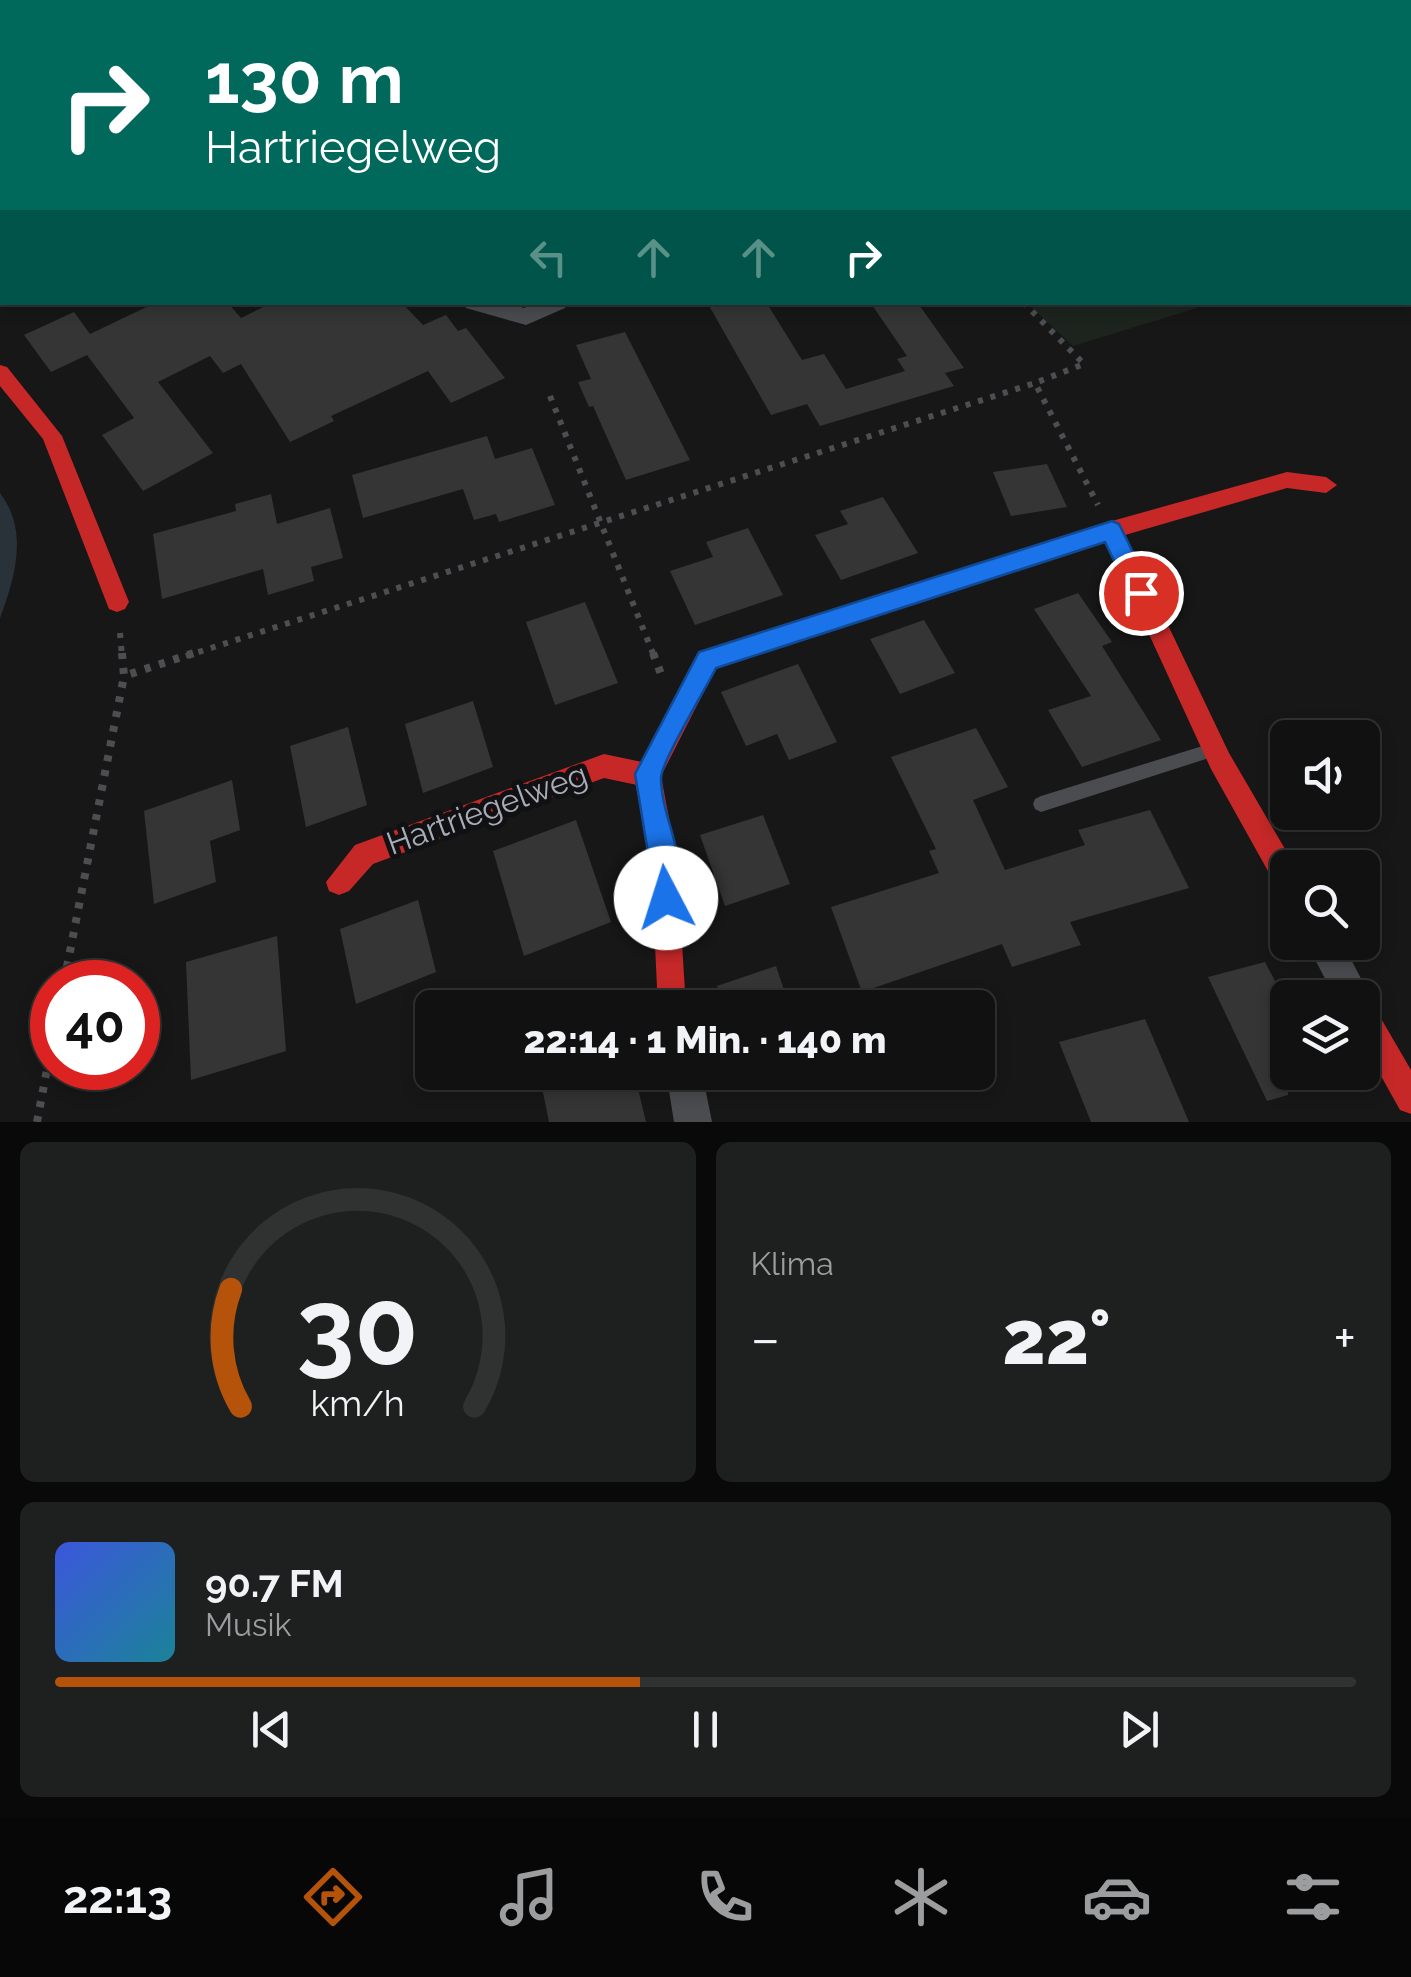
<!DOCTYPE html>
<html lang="de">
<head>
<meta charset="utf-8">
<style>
  :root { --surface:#111; --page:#1e1f1f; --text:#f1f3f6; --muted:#9c9d9f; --line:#303131; --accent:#b45309 }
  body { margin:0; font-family:Raleway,sans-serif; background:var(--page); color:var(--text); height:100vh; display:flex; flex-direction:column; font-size:38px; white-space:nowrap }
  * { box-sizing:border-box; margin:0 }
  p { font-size:32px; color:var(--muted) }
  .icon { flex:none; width:55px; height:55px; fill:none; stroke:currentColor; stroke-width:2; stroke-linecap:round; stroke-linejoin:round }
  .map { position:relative; height:1122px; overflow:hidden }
  .details { display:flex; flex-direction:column; gap:20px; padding:20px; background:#090909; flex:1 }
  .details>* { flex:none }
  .guide { position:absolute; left:0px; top:0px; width:1412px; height:305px; box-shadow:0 5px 15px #0003,0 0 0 2px var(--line); background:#00695c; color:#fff; overflow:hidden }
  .tools { position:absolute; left:1270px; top:720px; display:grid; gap:20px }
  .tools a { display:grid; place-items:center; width:110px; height:110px; border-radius:15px; background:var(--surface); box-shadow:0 5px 15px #0003,0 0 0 2px var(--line); font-size:50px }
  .speed { position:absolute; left:30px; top:960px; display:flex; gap:20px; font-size:50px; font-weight:700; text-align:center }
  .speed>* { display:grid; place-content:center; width:130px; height:130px; border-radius:50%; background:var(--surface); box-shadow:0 5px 15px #0003,0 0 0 2px var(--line); line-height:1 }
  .speed .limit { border:15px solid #d22; background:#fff; color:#111 }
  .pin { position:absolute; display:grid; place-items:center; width:85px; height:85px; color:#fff; margin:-42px; border:5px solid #fff; border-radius:50%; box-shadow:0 2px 10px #0007 }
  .me { position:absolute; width:110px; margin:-55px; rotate:355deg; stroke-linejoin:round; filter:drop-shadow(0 0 8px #0008) }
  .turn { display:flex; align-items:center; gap:35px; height:210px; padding:0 40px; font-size:45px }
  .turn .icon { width:130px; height:130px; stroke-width:2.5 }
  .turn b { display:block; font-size:70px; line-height:85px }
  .lanes { display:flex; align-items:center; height:95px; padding:0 40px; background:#0003; justify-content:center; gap:50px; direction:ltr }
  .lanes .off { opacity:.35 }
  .big { font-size:75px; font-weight:800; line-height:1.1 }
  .details .card { flex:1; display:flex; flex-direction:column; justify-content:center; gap:15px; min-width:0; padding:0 35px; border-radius:15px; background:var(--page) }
  .details .dial { align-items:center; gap:0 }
  .dial svg { height:260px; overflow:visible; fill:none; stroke:var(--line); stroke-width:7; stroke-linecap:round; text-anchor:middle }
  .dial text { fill:var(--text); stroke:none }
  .song { display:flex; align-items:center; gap:30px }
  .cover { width:120px; height:120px; border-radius:15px; background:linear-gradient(135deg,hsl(230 70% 55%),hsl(190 70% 35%)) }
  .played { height:10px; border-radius:5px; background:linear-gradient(90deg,var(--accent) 45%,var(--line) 45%) }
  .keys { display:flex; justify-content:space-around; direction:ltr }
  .heat { display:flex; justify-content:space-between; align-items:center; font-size:55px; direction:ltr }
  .details .tiles { flex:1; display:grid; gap:20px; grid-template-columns:1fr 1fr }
  .card:last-child { grid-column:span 2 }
  .trip { position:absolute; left:415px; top:990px; width:580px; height:100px; border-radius:15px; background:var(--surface); box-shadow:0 5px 15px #0003,0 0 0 2px var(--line); font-weight:800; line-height:100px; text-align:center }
  .tab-bar { display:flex; height:160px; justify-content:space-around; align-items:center; background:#070707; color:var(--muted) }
  .tab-bar .icon { width:70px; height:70px }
  .tab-bar .active { color:var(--accent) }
  .tab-bar b { font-size:45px; color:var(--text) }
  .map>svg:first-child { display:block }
  .green { fill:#1d241e }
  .water { fill:#2a3239 }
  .building { fill:#353536 }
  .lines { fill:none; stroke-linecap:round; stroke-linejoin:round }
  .path-far2 { stroke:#4d4e52; stroke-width:5; stroke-dasharray:4 5; stroke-linecap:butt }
  .path-far1 { stroke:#4d4e52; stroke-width:6; stroke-dasharray:5 8; stroke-linecap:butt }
  .path { stroke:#4d4e52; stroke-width:8; stroke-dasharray:6 9; stroke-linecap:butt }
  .lane { fill:#4b4c50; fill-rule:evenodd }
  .street { fill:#4b4c50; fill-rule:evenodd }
  .fast { fill:#4caf50; fill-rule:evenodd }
  .slow { fill:#ffc107; fill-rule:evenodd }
  .jam { fill:#c62828; fill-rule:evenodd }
  .route { fill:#1a73e8; stroke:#114b97; stroke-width:2.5 }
  .labels { text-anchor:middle; stroke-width:10; stroke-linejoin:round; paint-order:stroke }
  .street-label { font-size:32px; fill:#a8adb8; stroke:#111113 }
</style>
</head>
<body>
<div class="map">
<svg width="1411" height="1122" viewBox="0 0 1411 1122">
  <rect width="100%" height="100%" fill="#171717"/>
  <!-- green -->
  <path class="green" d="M1027,303h186l-140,43z"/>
  <!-- water -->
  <path class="water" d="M0,493c29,38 15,84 0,125z"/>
  <!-- building -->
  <path class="building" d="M157,302h70l14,16 32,-16h128l22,23 23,-10 12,16 8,-3 39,50 -54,25 -23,-32 -97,45 3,5 -44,21 -49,-78 -18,9 -13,-17 -52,26 55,71 -70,38 -41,-56 32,-17 -47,-63 -36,17 -27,-37 50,-23 16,22z
    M707,302h59l36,58 22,-6 22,35 59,-18 -8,-12 10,-3 -37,-54h47l47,66 -19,5 9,13 -134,40 -13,-22 -36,11z
    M625,332l65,128 -64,20 -33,-74 -4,1 -11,-25 13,-3 -15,-34z
    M487,436l8,23 37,-11 23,57 -56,17 -3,-8 -22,6 -11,-31 -100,29 -11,-43z
    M1047,464l20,43 -56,9 -18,-44z
    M271,494l6,30 53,-16 13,50 -32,9 3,14 -46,14 -5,-26 -101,30 -9,-65 83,-23 -1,-7z
    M883,497l35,56 -77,27 -26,-45 33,-11 -8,-13z
    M748,528l35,67 -88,30 -25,-54 43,-14 -7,-15z
    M1078,593l34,49 -10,4 59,94 -79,27 -34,-57 43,-14 -57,-87z
    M585,602l33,81 -63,22 -29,-83z
    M924,620l31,53 -55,21 -30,-55z
    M798,664l39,78 -48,18 -12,-26 -31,12 -25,-54z
    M473,701l20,66 -70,26 -18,-69z
    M348,727l19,78 -61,22 -16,-81z
    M976,728l32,59 -35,13 32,70 80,-25 -7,-15 72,-20 39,78 -119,34 11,23 -69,22 -10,-23 -140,48 -31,-85 108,-34 -10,-22 7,-2 -45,-92z
    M232,780l8,50 -30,11 6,41 -62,22 -10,-93z
    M763,815l27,69 -65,22 -25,-71z
    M576,820l35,102 -87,34 -31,-105z
    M418,900l18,72 -80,32 -16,-75z
    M277,936l9,115 -95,29 -5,-118z
    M1265,962l23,44v89l-21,6 -59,-124z
    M776,966l14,42h-66l-7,-22z
    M1145,1019l44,103h-98l-32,-80z
    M539,1072h95l12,50h-97z"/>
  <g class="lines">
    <!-- path-far2 -->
    <path class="path-far2" d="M852,0l10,2"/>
    <!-- path-far1 -->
    <path class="path-far1" d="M1023,302l61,62 -49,19
      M550,396l104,260
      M120,633l2,23
      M186,656l849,-273 63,122"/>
    <!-- path -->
    <path class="path" d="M122,653l2,23 70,-23
      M653,653l8,21
      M64,982l60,-306
      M37,1122l15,-79"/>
    <!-- lane -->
    <path class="lane" d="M915,0h9l-1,2h-9z
      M0,15l2,1v7l-2,-1z
      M1209,744l5,2 3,5 -3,5 -5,2 -168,54 -6,-3 -2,-5 2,-5 6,-3z"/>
    <!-- street -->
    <path class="street" d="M138,0h25l1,2h-24z
      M2,30v12l-2,1v-12z
      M463,302h41l20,6 12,-6h32l-3,6 -39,17 -60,-17z
      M1306,942h36l29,56 -5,12 -4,2v-14h-27z
      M666,1072h36l10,50h-38z"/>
    <!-- fast -->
    <path class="fast" d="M888,0h23l1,2h-23z"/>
    <!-- slow -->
    <path class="slow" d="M1410,123h1v10h-1z
      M1112,521l8,3 3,6 -3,6 -149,48 -8,-2 -3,-7 3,-7z"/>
    <!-- jam -->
    <path class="jam" d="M0,365l7,2 55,69 67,166 -4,7 -8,3 -8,-3 -66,-170 -43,-53z
      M1287,472l39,5 11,8 -11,8 -39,-5 -162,47 104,218 67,115h-8v25l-10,-4 -67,-120 -110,-239 3,-6 8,-3z
      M971,566l8,2 3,7 -3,7 -263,86 -55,108 16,85 9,147h-28l-7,-147 -14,-76 -33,-7 -231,86 -24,27 -10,4 -10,-4 -3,-9 29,-37 249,-91 38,8 58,-109z
      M1362,999l10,4 39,67v44l-11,-4 -38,-68z"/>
  </g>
  <!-- route -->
  <path class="route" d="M1112,521l7,3 34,69 -4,7h-16l-28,-58 -389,126c-10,20 -55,94 -55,110 0,42 32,88 15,129l-10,4 -9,-4 -22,-133 64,-122z"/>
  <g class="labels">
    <!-- street labels -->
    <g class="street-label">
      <text transform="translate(487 809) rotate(-20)" y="11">Hartriegelweg</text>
    </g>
  </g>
</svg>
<div class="tools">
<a><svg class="icon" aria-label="sound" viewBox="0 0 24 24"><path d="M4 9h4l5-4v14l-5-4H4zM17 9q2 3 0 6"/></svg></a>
<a><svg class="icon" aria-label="search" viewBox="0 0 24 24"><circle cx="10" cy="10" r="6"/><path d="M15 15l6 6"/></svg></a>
<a><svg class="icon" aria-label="layers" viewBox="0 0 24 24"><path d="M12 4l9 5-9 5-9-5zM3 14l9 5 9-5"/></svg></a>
</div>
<div class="speed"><div class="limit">40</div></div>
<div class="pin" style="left:1141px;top:593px;background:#d93025"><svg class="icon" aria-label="arrive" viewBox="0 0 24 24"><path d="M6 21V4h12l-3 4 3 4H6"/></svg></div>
<svg class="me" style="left:666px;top:898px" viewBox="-20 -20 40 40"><circle r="19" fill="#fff"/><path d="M0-13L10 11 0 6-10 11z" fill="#1a73e8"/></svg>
<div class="trip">22:14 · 1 Min. · 140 m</div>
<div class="guide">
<div class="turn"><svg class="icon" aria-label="right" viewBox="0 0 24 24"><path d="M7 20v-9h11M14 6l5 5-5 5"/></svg><div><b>130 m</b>Hartriegelweg</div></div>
<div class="lanes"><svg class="icon off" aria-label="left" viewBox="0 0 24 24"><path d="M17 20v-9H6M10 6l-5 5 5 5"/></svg><svg class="icon off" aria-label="ahead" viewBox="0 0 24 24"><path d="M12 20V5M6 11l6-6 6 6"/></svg><svg class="icon off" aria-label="ahead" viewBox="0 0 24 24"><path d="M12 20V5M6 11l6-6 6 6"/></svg><svg class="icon" aria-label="right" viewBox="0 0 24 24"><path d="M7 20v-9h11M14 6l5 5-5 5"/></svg></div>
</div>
</div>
<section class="details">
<div class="tiles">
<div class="card dial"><svg viewBox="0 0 100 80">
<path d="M14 69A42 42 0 1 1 86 69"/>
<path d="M14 69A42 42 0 0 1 11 33" stroke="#b45309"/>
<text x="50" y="56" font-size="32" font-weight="700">30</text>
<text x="50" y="72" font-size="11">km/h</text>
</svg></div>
<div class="card"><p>Klima</p>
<div class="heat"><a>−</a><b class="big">22°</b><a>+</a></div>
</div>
<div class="card">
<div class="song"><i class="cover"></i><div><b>90.7 FM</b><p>Musik</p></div></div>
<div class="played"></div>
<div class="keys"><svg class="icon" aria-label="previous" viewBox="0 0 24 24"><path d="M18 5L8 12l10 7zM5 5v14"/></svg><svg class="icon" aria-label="pause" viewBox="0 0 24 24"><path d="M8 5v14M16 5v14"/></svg><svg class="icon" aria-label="next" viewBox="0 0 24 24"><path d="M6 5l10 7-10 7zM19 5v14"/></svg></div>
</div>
</div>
</section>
<nav class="tab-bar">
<b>22:13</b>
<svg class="icon active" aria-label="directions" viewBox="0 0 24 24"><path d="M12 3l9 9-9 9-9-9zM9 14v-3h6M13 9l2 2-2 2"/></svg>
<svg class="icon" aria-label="music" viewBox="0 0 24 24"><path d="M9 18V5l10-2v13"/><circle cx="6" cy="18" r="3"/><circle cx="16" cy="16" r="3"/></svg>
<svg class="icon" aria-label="phone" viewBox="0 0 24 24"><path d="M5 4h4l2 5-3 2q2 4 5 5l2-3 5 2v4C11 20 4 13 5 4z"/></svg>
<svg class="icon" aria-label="climate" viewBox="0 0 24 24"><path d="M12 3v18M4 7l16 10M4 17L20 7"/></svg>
<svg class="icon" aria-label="car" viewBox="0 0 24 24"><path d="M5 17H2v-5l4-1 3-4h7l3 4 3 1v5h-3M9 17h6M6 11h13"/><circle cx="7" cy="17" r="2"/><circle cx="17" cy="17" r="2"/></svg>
<svg class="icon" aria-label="filters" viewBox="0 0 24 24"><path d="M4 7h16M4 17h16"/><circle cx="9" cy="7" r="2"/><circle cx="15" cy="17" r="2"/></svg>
</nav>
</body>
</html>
